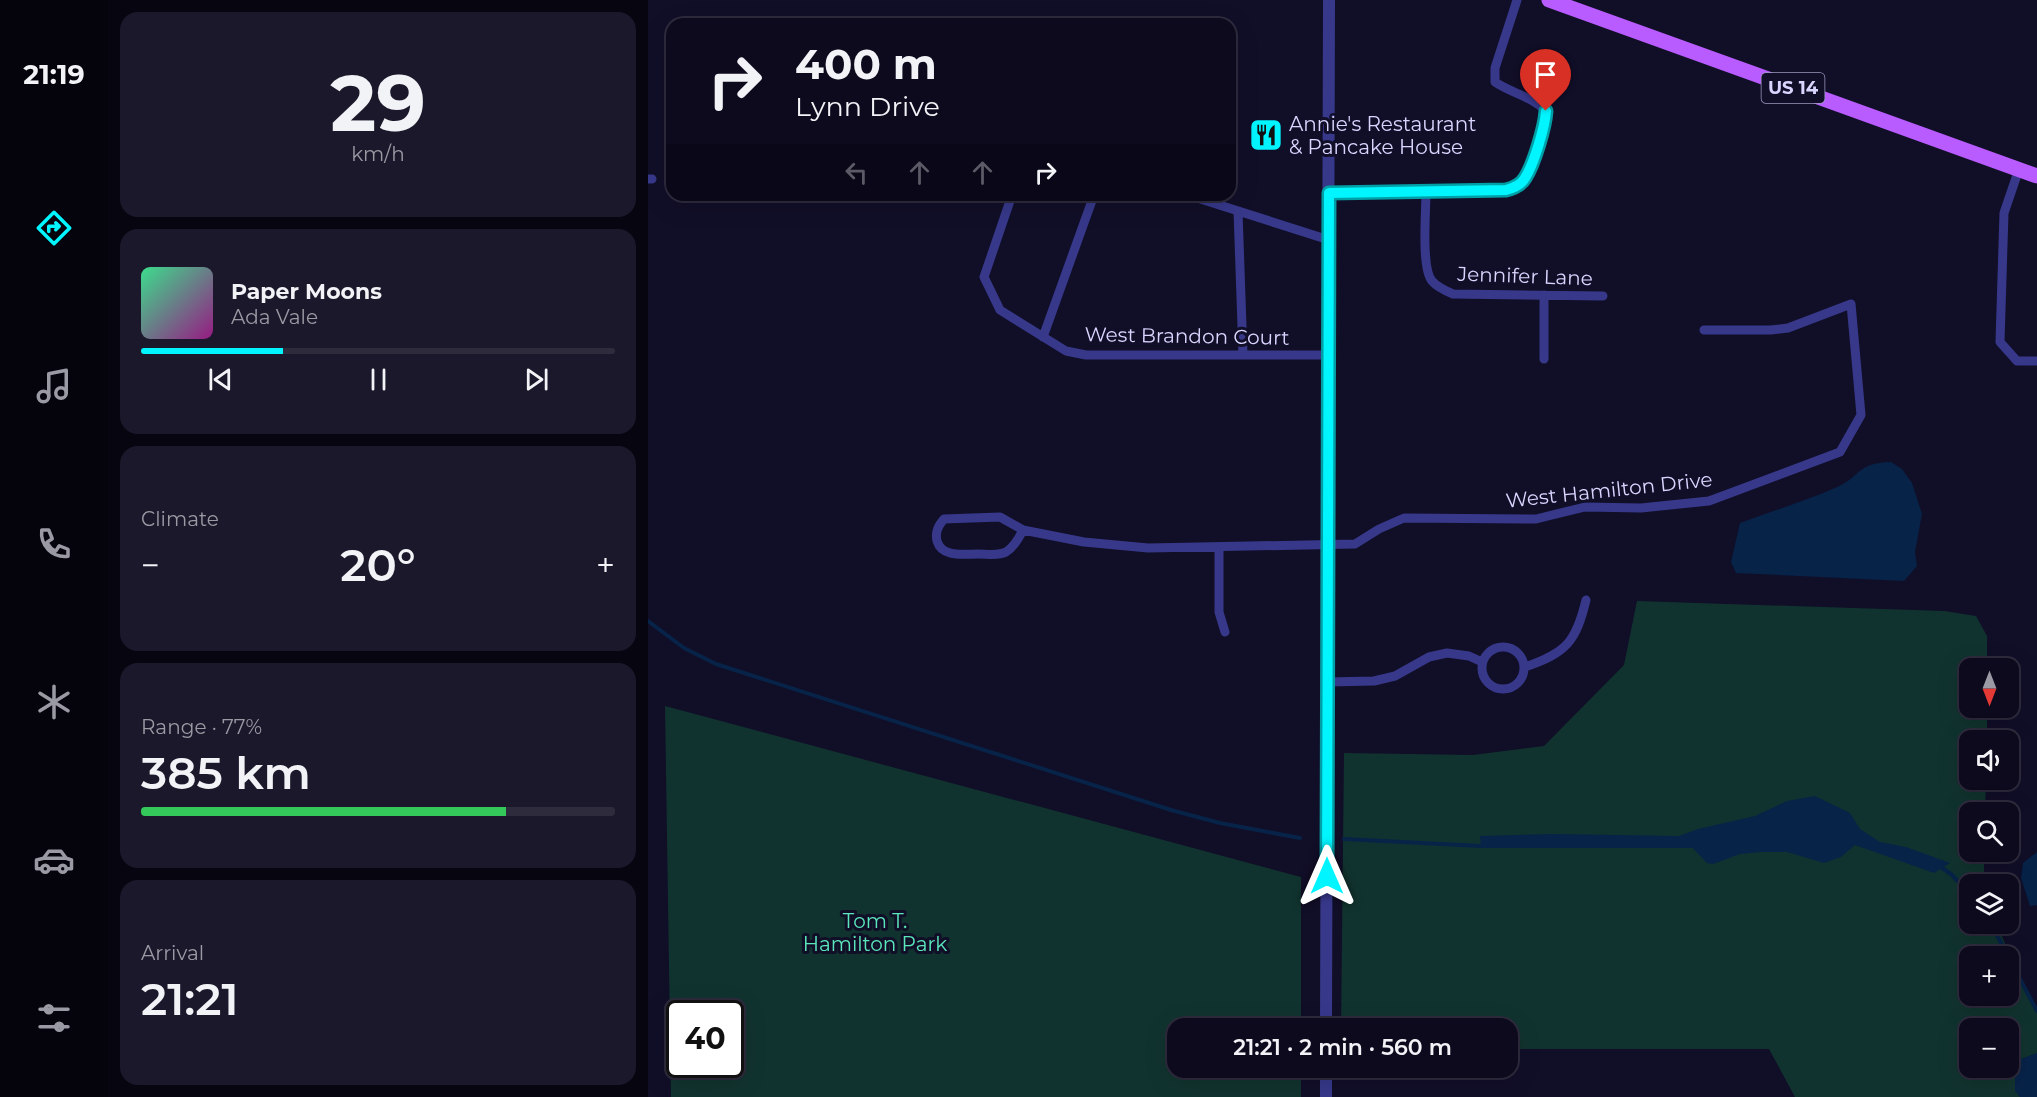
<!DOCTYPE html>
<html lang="en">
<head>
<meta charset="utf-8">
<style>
  :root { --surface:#0d0a1e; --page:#1b182b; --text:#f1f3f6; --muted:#9a9aa4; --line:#2d2b3c; --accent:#01f5ff }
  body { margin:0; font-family:Montserrat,sans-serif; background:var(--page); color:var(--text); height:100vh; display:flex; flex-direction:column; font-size:22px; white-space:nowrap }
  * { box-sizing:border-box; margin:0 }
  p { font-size:20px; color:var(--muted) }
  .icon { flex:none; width:33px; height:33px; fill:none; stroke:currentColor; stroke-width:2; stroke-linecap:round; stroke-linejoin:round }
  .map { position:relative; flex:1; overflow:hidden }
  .side { display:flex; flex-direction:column; gap:12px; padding:12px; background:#070610; width:540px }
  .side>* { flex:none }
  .banner { position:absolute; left:18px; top:18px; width:570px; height:183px; border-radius:18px; box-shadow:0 6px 24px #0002,0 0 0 2px var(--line); background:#0d0a1e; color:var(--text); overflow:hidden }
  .needle { width:39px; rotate:180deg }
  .tools { position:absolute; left:1311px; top:658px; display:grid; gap:12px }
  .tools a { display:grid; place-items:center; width:60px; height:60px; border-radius:12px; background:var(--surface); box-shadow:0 6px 24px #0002,0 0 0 2px var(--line); font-size:30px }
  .speed { position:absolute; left:18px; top:1000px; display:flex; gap:12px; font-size:30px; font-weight:700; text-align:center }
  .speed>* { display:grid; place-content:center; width:78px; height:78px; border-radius:50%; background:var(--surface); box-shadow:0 6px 24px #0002,0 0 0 2px var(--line); line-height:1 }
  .speed .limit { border:3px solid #111; border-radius:9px; background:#fff; color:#111 }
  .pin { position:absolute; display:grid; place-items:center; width:51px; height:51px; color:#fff; margin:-62px -26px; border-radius:50% 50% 50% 0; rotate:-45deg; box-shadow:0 0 6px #0007 }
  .pin .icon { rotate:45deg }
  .me { position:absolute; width:66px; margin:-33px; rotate:0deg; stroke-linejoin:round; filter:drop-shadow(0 0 4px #0008) }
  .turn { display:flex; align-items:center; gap:21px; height:126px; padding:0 30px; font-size:27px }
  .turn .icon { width:78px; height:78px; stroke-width:2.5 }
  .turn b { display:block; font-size:42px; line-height:51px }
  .lanes { display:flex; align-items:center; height:57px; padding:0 30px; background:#0003; justify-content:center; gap:30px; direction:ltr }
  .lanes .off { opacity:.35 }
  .big { font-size:45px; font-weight:600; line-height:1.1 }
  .side .tile { flex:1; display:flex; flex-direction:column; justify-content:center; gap:9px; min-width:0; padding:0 21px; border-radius:18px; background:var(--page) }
  .side .dial { align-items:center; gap:0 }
  .dial b { font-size:78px; line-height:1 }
  .song { display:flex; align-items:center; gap:18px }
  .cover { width:72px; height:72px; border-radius:9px; background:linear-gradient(135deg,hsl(150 70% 55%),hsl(310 70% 35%)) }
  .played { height:6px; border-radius:3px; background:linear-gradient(90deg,var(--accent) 30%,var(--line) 30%) }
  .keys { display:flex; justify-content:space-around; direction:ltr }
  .heat { display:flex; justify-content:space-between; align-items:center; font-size:33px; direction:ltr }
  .charge { height:9px; border-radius:4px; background:linear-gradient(90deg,#34c759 77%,var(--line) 0) }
  .trip { position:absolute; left:519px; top:1018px; width:351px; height:60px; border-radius:18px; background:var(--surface); box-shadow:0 6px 24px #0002,0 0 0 2px var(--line); font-weight:600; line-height:60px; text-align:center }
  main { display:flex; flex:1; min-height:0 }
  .dock { display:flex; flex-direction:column; width:108px; justify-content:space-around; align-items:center; background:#05040c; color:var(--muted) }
  .dock .icon { width:42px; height:42px }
  .dock .selected { color:var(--accent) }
  .dock b { font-size:27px; color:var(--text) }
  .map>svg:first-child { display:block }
  .green { fill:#11332f; fill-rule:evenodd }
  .water { fill:#072348 }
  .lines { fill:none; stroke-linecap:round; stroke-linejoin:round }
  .stream { stroke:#072348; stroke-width:4 }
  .minor { stroke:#37388a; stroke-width:9 }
  .tertiary { stroke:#37388a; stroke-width:12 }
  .primary { stroke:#b85cff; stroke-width:15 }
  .route-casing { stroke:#019fa6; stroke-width:15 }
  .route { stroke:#01f5ff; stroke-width:10 }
  .labels { text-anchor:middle; stroke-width:6; stroke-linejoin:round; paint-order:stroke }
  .shield { fill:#110e28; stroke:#9c99be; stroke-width:1.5 }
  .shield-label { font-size:18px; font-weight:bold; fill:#d8d5ff }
  .poi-label { font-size:20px; fill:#d8d5ff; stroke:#110e28; text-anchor:start }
  .street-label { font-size:20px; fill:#d8d5ff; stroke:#110e28 }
  .park-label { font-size:20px; fill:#5ae7bb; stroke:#110e28 }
</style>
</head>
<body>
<main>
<nav class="dock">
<b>21:19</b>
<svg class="icon selected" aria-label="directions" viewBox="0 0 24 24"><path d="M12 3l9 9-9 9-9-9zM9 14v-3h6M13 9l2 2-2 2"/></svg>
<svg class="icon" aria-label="music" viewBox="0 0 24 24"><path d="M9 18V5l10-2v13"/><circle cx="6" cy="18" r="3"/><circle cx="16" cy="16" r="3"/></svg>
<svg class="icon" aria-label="phone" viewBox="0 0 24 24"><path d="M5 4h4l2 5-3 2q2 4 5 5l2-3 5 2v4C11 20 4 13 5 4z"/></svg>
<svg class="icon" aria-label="climate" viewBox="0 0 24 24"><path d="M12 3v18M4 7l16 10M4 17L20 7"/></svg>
<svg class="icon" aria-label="car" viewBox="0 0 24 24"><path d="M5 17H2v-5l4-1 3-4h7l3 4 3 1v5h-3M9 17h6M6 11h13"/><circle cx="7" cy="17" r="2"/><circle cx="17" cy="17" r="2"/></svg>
<svg class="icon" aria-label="filters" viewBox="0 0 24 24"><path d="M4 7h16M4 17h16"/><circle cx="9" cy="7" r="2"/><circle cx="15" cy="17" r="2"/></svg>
</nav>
<section class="side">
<div class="tile dial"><b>29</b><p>km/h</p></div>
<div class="tile">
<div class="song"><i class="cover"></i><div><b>Paper Moons</b><p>Ada Vale</p></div></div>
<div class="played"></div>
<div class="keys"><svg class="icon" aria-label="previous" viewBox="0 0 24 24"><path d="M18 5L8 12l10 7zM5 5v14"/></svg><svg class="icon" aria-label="pause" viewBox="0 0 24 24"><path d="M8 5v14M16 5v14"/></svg><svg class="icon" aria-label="next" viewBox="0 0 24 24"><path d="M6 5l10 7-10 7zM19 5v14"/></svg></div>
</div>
<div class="tile"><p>Climate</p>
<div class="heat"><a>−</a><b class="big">20°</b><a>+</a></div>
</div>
<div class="tile"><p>Range · 77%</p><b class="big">385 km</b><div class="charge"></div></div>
<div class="tile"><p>Arrival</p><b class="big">21:21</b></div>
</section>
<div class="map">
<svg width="1389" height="1097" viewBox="0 0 1389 1097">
  <rect width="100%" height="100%" fill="#110e28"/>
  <!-- green -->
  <path class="green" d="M989,601l307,10 32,5 11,20v33h-17v39h17v33h-17v39h16l-1,33h-15v39h14v33h-14v39h27l23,56 17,31v47l-16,39h-226l-26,-48h-261v-20h-167l3,-276 129,2 71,-9 80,-81zM1322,957h38v39h-38zM1322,1029h38v39h-38z
    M17,706l636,171v152h-123v39h123v29h-630zM32,1014h50v51h-50z"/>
  <!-- water -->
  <path class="water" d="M1243,462l11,7 10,14 10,31 -7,38 2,14 -13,15 -168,-8 -5,-11 9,-39c32,-12 66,-22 97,-36 25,-11 19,-24 54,-25z
    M1167,796l35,17 10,16 20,13 26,5 44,16 -16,10 -79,-28 -14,12 -17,6 -37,-11h-26l-21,2 -27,10 -6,-1 -16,-17h-210l-1,-10 74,-2 125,2 19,-7 57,-13 32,-15z
    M1389,852v53l-7,1 -9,-28 2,-15z
    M1389,1053v44h-17l-5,-6v-30z"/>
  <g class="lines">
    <!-- stream -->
    <path class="stream" d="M0,621l36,27 32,16 455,146 49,13 80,15
      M696,839l137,7h210
      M1291,866l12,8 19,20
      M1343,924l46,87"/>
    <!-- minor -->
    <path class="minor" d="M1371,169l-15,44 -4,129 17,19h20
      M0,179h4
      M778,192c0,19 -5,76 6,89 5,6 14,10 21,13l150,2
      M681,193l177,-2c8,-3 14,-5 19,-13 9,-14 20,-51 21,-67 -13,-14 -35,-18 -51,-29v-14l22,-68
      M364,195l-28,82 16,33 66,41 20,4h242
      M540,195l141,45
      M590,211l5,144
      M395,337l51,-142
      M896,359v-64
      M375,530c-4,8 -9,17 -17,22 -7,4 -19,2 -28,2 -14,0 -36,4 -41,-13 -2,-9 1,-15 7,-22l56,-2 23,13 61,12 64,6 207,-4 24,-15 25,-11 132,1 49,-12 56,1 68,-7 131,-49 21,-37 -10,-111 -63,24 -17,2h-67
      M571,548v64l6,20
      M834 668a21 21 0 1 1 42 0a21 21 0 1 1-42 0Z
      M877,667c41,-14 51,-25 61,-67
      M679,682l47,-1 21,-5 34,-19 18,-4 22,3 13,6"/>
    <!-- tertiary -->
    <path class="tertiary" d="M678,1029l3,-1029
      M678,1097v-29"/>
    <!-- primary -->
    <path class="primary" d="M901,0l488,176"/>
  </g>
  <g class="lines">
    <!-- route casing -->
    <g class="route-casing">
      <path id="route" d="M679,876l2,-683 177,-3c8,-2 15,-5 19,-12 9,-14 20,-51 21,-67"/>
    </g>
    <!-- route -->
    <use href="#route" class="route"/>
  </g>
  <!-- icons -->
  <defs>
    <g id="restaurant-square" transform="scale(1.725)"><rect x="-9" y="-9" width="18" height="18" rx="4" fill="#01f5ff" stroke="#110e28"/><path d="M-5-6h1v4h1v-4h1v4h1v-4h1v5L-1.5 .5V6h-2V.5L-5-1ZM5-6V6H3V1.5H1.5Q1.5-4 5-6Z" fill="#111"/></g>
  </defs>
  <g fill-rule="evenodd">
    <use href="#restaurant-square" x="618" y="135"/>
  </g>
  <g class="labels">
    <!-- shield labels -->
    <rect class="shield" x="1113.5" y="73" width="63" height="30" rx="4.5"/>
    <g class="shield-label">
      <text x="1145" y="94">US 14</text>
    </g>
    <!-- poi labels -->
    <g class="poi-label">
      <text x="641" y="131">Annie's Restaurant<tspan x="641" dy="23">&amp; Pancake House</tspan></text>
    </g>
    <!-- street labels -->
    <g class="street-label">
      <text transform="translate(877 276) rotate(2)" y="7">Jennifer Lane</text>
      <text transform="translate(539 336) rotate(1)" y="7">West Brandon Court</text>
      <text transform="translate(961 490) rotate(-6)" y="7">West Hamilton Drive</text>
    </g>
    <!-- park labels -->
    <g class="park-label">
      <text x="227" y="928">Tom T.<tspan x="227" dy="23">Hamilton Park</tspan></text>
    </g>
  </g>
</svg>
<div class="tools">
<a><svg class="needle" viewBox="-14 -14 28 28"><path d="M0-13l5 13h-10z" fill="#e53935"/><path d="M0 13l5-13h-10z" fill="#9a9aa4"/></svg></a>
<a><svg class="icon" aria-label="sound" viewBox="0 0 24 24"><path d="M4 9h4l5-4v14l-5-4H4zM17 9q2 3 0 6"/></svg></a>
<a><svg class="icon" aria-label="search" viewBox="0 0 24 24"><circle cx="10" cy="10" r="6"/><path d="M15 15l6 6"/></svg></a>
<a><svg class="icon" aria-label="layers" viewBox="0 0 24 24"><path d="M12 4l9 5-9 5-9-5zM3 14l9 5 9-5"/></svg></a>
<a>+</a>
<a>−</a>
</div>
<div class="speed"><div class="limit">40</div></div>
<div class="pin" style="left:898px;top:111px;background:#d93025"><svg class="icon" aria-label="arrive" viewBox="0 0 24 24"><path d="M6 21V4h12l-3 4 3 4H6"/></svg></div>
<svg class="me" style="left:679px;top:876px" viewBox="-20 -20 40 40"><path d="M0-17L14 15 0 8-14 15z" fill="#01f5ff" stroke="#fff" stroke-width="4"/></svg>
<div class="trip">21:21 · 2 min · 560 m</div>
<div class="banner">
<div class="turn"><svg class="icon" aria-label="right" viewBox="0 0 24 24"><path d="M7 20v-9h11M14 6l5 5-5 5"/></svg><div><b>400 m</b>Lynn Drive</div></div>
<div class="lanes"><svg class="icon off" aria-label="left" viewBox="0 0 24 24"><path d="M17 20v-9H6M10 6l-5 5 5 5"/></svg><svg class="icon off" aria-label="ahead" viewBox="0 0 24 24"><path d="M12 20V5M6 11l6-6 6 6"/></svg><svg class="icon off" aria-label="ahead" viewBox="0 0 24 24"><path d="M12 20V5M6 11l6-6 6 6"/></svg><svg class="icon" aria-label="right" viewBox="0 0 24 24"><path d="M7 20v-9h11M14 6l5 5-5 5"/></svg></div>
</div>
</div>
</main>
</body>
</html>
